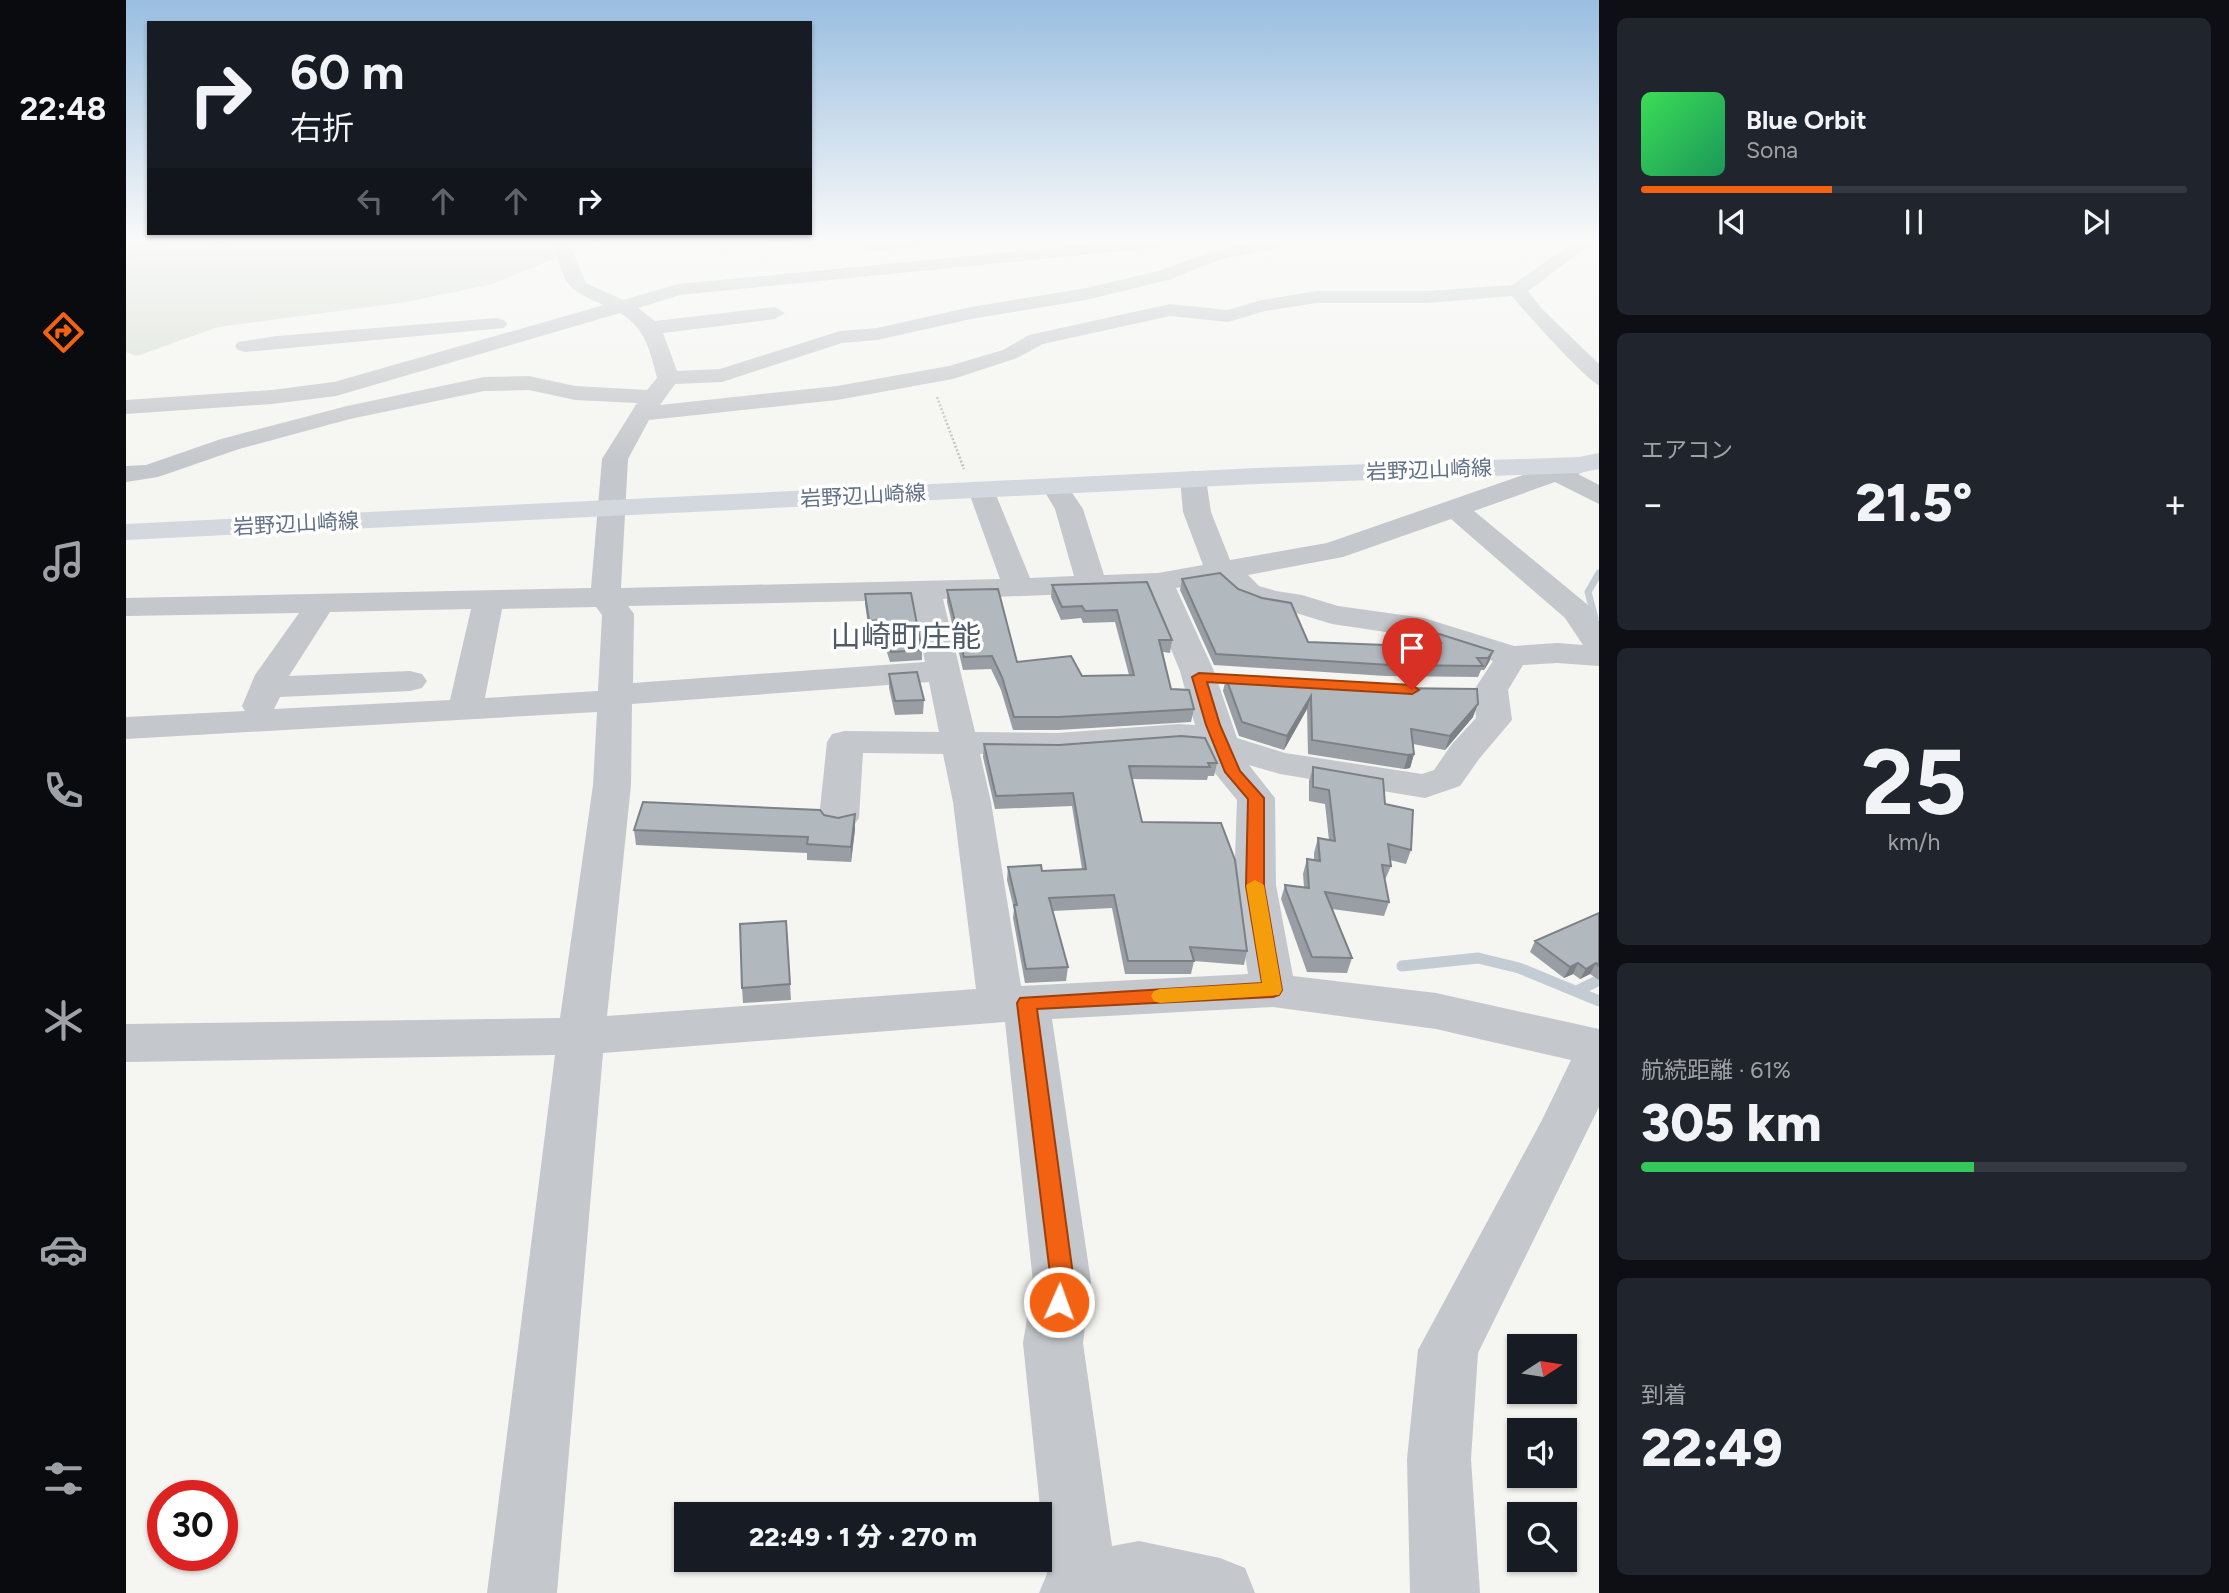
<!DOCTYPE html>
<html lang="ja">
<head>
<meta charset="utf-8">
<style>
  :root { --surface:#171b24; --page:#20242c; --text:#f1f3f6; --muted:#9ea1a6; --line:#363941; --accent:#f36213 }
  body { margin:0; font-family:Figtree,"Noto Sans JP",sans-serif; background:var(--page); color:var(--text); height:100vh; display:flex; flex-direction:column; font-size:26px; white-space:nowrap }
  * { box-sizing:border-box; margin:0 }
  p { font-size:23px; color:var(--muted) }
  .icon { flex:none; width:38px; height:38px; fill:none; stroke:currentColor; stroke-width:2; stroke-linecap:round; stroke-linejoin:round }
  .map { position:relative; flex:1; overflow:hidden }
  .drawer { display:flex; flex-direction:column; gap:18px; padding:18px; background:#0d0f14; width:630px }
  .drawer>* { flex:none }
  .top-card { position:absolute; left:21px; top:21px; width:665px; height:214px; border-radius:0px; box-shadow:0 2px 5px #0004; background:#171b24; color:var(--text); overflow:hidden }
  .needle { width:46px; rotate:78deg }
  .fabs { position:absolute; left:1381px; top:1334px; display:grid; gap:14px }
  .fabs a { display:grid; place-items:center; width:70px; height:70px; border-radius:0px; background:var(--surface); box-shadow:0 2px 5px #0004; font-size:35px }
  .speed { position:absolute; left:21px; top:1480px; display:flex; gap:14px; font-size:35px; font-weight:700; text-align:center }
  .speed>* { display:grid; place-content:center; width:91px; height:91px; border-radius:50%; background:var(--surface); box-shadow:0 2px 5px #0004; line-height:1 }
  .speed .limit { border:10px solid #d22; background:#fff; color:#111 }
  .pin { position:absolute; display:grid; place-items:center; width:60px; height:60px; color:#fff; margin:-72px -30px; border-radius:50% 50% 50% 0; rotate:-45deg; box-shadow:0 0 7px #0007 }
  .pin .icon { rotate:45deg }
  .me { position:absolute; width:77px; margin:-38px; rotate:2deg; stroke-linejoin:round; filter:drop-shadow(0 0 5px #0008) }
  .turn { display:flex; align-items:center; gap:24px; height:147px; padding:0 28px; font-size:32px }
  .turn .icon { width:91px; height:91px; stroke-width:2.5 }
  .turn b { display:block; font-size:49px; line-height:60px }
  .lanes { display:flex; align-items:center; height:66px; padding:0 28px; background:#0003; justify-content:center; gap:35px; direction:ltr }
  .lanes .off { opacity:.35 }
  .big { font-size:52px; font-weight:800; line-height:1.1 }
  .drawer .tile { flex:1; display:flex; flex-direction:column; justify-content:center; gap:10px; min-width:0; padding:0 24px; border-radius:10px; background:var(--page) }
  .drawer .dial { align-items:center; gap:0 }
  .dial b { font-size:91px; line-height:1 }
  .song { display:flex; align-items:center; gap:21px }
  .cover { width:84px; height:84px; border-radius:10px; background:linear-gradient(135deg,hsl(130 70% 55%),hsl(150 70% 35%)) }
  .played { height:7px; border-radius:4px; background:linear-gradient(90deg,var(--accent) 35%,var(--line) 35%) }
  .keys { display:flex; justify-content:space-around; direction:ltr }
  .heat { display:flex; justify-content:space-between; align-items:center; font-size:38px; direction:ltr }
  .charge { height:10px; border-radius:5px; background:linear-gradient(90deg,#34c759 61%,var(--line) 0) }
  .trip { position:absolute; left:548px; top:1502px; width:378px; height:70px; border-radius:0px; background:var(--surface); box-shadow:0 2px 5px #0004; font-weight:800; line-height:70px; text-align:center }
  main { display:flex; flex:1; min-height:0 }
  .menu { display:flex; flex-direction:column; width:126px; justify-content:space-around; align-items:center; background:#090b0e; color:var(--muted) }
  .menu .icon { width:49px; height:49px }
  .menu .selected { color:var(--accent) }
  .menu b { font-size:32px; color:var(--text) }
  .map>svg:first-child { display:block }
  .built { fill:#e5e6e4 }
  .green { fill:#d5ddd2 }
  .lines { fill:none; stroke-linecap:round; stroke-linejoin:round }
  .stream-far1 { stroke:#c4ccd3; stroke-width:7 }
  .stream { stroke:#c4ccd3; stroke-width:11 }
  .path-far1 { stroke:#bdbfc2; stroke-width:2; stroke-dasharray:2 2; stroke-linecap:butt }
  .path { stroke:#bdbfc2; stroke-width:2.5; stroke-dasharray:2 2; stroke-linecap:butt }
  .minor { fill:#c4c7cb; fill-rule:evenodd }
  .major { fill:#d2d8dd; fill-rule:evenodd }
  .wall { fill:#989ea3 }
  .shaded-wall { fill:#7c8185 }
  .building { fill:#b1b8be; stroke:#7c8185; stroke-width:2 }
  .route { fill:#f36213; stroke:#9e400c; stroke-width:2 }
  .slow { fill:#f59e0b }
  .labels { text-anchor:middle; stroke-width:7; stroke-linejoin:round; paint-order:stroke }
  .far-street-label { font-size:21px; fill:#617185; stroke:#fff }
  .quarter-label { font-size:30px; fill:#505b69; stroke:#fff }
</style>
</head>
<body>
<main>
<nav class="menu">
<b>22:48</b>
<svg class="icon selected" aria-label="directions" viewBox="0 0 24 24"><path d="M12 3l9 9-9 9-9-9zM9 14v-3h6M13 9l2 2-2 2"/></svg>
<svg class="icon" aria-label="music" viewBox="0 0 24 24"><path d="M9 18V5l10-2v13"/><circle cx="6" cy="18" r="3"/><circle cx="16" cy="16" r="3"/></svg>
<svg class="icon" aria-label="phone" viewBox="0 0 24 24"><path d="M5 4h4l2 5-3 2q2 4 5 5l2-3 5 2v4C11 20 4 13 5 4z"/></svg>
<svg class="icon" aria-label="climate" viewBox="0 0 24 24"><path d="M12 3v18M4 7l16 10M4 17L20 7"/></svg>
<svg class="icon" aria-label="car" viewBox="0 0 24 24"><path d="M5 17H2v-5l4-1 3-4h7l3 4 3 1v5h-3M9 17h6M6 11h13"/><circle cx="7" cy="17" r="2"/><circle cx="17" cy="17" r="2"/></svg>
<svg class="icon" aria-label="filters" viewBox="0 0 24 24"><path d="M4 7h16M4 17h16"/><circle cx="9" cy="7" r="2"/><circle cx="15" cy="17" r="2"/></svg>
</nav>
<div class="map">
<svg width="1473" height="1593" viewBox="0 0 1473 1593">
  <rect width="100%" height="100%" fill="#f5f5f1"/>
  <!-- built -->
  <path class="built" d="M424,241h144l-100,5 -40,13z
    M582,241h140l-130,11z"/>
  <!-- green -->
  <path class="green" d="M0,241h424l4,18 -62,25 -86,18 -188,25 -81,29 -11,-4z
    M735,241h150l-146,10z"/>
  <g class="lines">
    <!-- stream-far1 -->
    <path class="stream-far1" d="M1469,618l-7,-26 11,-19"/>
    <!-- stream -->
    <path class="stream" d="M1276,966l76,-8 41,10 80,33
      M1451,991l22,-11"/>
    <!-- path-far1 -->
    <path class="path-far1" d="M0,250l24,-5 -9,5 46,-9
      M1,257l14,-7
      M0,258l131,-17"/>
    <!-- path -->
    <path class="path" d="M811,397l27,72"/>
    <!-- minor -->
    <path class="minor" d="M426,241h16l18,42 37,17 55,-16 446,-43h54l-8,5 -490,49 -42,13 17,13 120,-14 10,6 -10,6 -112,14 14,38 43,-2 120,-38 37,-3 94,-21 115,-19 73,-17 57,-21 46,-9h20l1,2 -2,4 -60,12 -50,20 -85,21 -115,19 -94,21 -35,3 -120,39 -47,2 -15,21 177,-19 112,-20 54,-16 26,-15 141,-31 57,6 35,-10 54,-9h111l85,-6 63,-44h24v5l-13,2 -58,43 14,18 57,55v21c-11,-3 -76,-75 -87,-89l-85,7h-111l-51,8 -37,11 -58,-6 -127,28 -26,14 -64,21 -116,21 -188,20 -21,39 -7,129 379,-9 -32,-89 4,-6 9,-2 9,2 4,6 36,88 44,-2 -19,-67 -13,-22 4,-6 9,-2 9,2 19,28 21,66 54,-2 45,-8 -20,-53 -3,-33 4,-6 9,-2 9,2 4,6 5,33 19,48 97,-17 219,-76 33,-10 9,3 4,5 -4,5 -10,4 21,11v19l-44,-22 -81,29 114,94 11,16v45l-42,-3 -34,2 -15,25 4,30 -33,39 -19,27 -35,12 -145,-24 -31,-9 26,33 1,87 17,91 143,17 163,36v78l-121,246 -7,106 9,134h-70l-3,-134 11,-109 124,-230 29,-60 -135,-31 -163,-22 -221,12 39,263 -8,61 29,203 27,-5 81,17 25,10 10,25h-216l8,-19 -24,-231 10,-61 -28,-260 -402,31 -46,540h-70l68,-538 -429,7v-38l434,-6 33,-233 4,-73 -471,27v-22l119,-6 -3,-5 13,-31 44,-62 -173,3v-18l465,-10 11,-129 35,-56 -62,-3 -46,-10 -45,1 -134,28 -111,30 -81,28 -32,5v-16l20,-1 75,-26 126,-33 137,-29 45,-1 46,10 72,4 10,-12c-7,-28 -12,-50 -37,-65l-284,83 -64,8 -146,10v-14l146,-10 62,-8 270,-77c-43,-18 -38,-22 -52,-64zM1325,519l114,99 18,27 -26,-2 -43,3 -90,-28 -86,-12 -36,-11 -26,-4 -17,-5 -11,-11 95,-18zM1093,581l18,17 23,9 36,6 36,11 87,13 74,24 -19,29 2,28 -24,26 -18,26 -12,4 -137,-21 -48,-15 -23,-67 -38,-83zM1021,591l33,80 15,54 -16,-1 -121,9 -83,-1 -32,-133zM787,600l12,62 -292,21 1,-69 -6,-8zM470,607l6,8 -4,76 -113,7 17,-89zM345,609l-21,91 -176,9 6,-12 130,-6 12,-3 5,-7 -5,-7 -12,-3 -121,5 41,-64zM803,682l10,50 -94,-1 -13,3 -5,8 -8,76 6,9 14,3 14,-3 6,-9 4,-65 80,1 10,48 23,187 -369,27 24,-231 1,-81zM1053,746l25,2 10,24 23,28 -3,85 14,89 -227,12 -30,-184 -11,-48 78,1z
      M371,318l7,2 3,4 -3,4 -259,24 -7,-2 -3,-4 3,-4 39,-6z"/>
    <!-- major -->
    <path class="major" d="M1473,453v16l-20,4 -322,11 -1131,56v-16l1131,-56 322,-11z"/>
  </g>
  <!-- wall -->
  <path class="wall" d="M1056,579l56,10 70,53 124,5 -2,-3 4,-11 59,18 -4,11 -5,8h-3l-3,7 -92,-1 -172,-11 -34,-75z
    M1021,582l25,58 -2,13 -7,-1 8,37 23,20 -3,13 -133,8h-45l-12,-40 -10,-21 -28,1 -16,-68v-12l70,72 65,14 47,-1 -14,-53 -32,1 -2,-5 -20,2 -10,-23 1,-12z
    M739,594l57,56v10l-32,2 -10,-32 -11,1 -4,-27z
    M763,674l35,26 -1,14 -28,1 -6,-27z
    M1100,678l247,39 -28,33 -32,-6 1,10 -4,14 -6,1 -96,-15 -1,-45 -23,41 -45,-14 -16,-45z
    M858,744l233,19 -3,13h-6l-1,4 -75,-1 10,43 105,129 -3,14 -50,-4 -3,13h-66l-13,-66 -59,3 15,56 -2,14 -41,2 -12,-65 1,-9 -7,-29 1,-13 34,4 40,-2 -10,-63 -77,3 -12,-52z
    M1187,767l72,37 26,46 -5,14 -16,-4 1,6 -6,14 4,22 -5,14 -52,-7 20,49 -5,15 -40,-1 -26,-73 4,-14 19,2 -1,-13 4,-15 7,2v-8l4,-15 11,2 -4,-36 -16,-3v-20z
    M729,814v15l-4,33 -44,-2v-7l-171,-8 -2,-15 190,-15 14,3z
    M1473,913v67l-9,-6 -10,5 -7,-5 -9,4 -34,-26 5,-11z
    M660,921l5,79 -48,3 -1,-15z"/>
  <!-- shaded-wall -->
  <path class="shaded-wall" d="M1367,651l-4,11 -5,8 4,-12z
    M1185,696l-4,13 -23,41 3,-14z
    M1352,704l-5,13 -28,33 5,-14z
    M1288,754l-4,14 -6,1 4,-14z
    M729,814v15l-4,33v-15z
    M1452,963l-5,11 -9,4 6,-11z
    M1470,963l-6,11 -10,5 6,-10z"/>
  <!-- building -->
  <path class="building" d="M1094,573l18,16 24,9 29,5 17,39 129,5 -3,-4h7l-7,-10h2l57,18 -5,7h-11l6,8 -93,-1 -174,-11 -34,-75z
    M1021,582l25,58h-13l12,49 18,1 5,19 -135,8h-45l-12,-40 -10,-21 -28,1 -17,-67 51,-1 19,73 54,-6 11,20 52,-1 -17,-65 -32,1 -3,-5 -20,1 -10,-22z
    M785,593l11,57 -31,2 -11,-32 -11,1 -4,-27z
    M791,672l7,28 -29,1 -6,-27z
    M1100,678l164,10 87,1 1,15 -28,32 -39,-7 3,25 -6,1 -96,-15 -1,-44 -24,40 -45,-14z
    M1055,736l24,2 12,25h-9l2,4 -81,-1 13,56 79,1 14,37 12,91 -57,-4 4,14h-66l-14,-66 -65,3 19,69 -42,2 -12,-64h3l-9,-38 33,-2 1,6 44,-2 -13,-76 -77,3 -12,-52 75,1z
    M1187,767l70,12 2,25 28,6 -2,40 -23,-6 3,22 -9,-1 7,37 -64,-10 27,66 -40,-1 -26,-67 -1,-5 24,3 -2,-29 13,2 -2,-23 17,3 -6,-51 -16,-3z
    M517,802l177,8 4,5 14,3 17,-4 -4,33 -44,-3 1,-7 -174,-7z
    M1473,913v53l-3,-3 -10,6 -8,-6 -8,4 -35,-26z
    M660,921l4,63 -48,4 -2,-64z"/>
  <!-- sky -->
  <linearGradient id="sky" x2="0" y2="1"><stop stop-color="#99bee0"/><stop offset="0.52" stop-color="#fafaf9"/><stop offset="1" stop-color="#fafaf9" stop-opacity="0"/></linearGradient>
  <rect width="1473" height="464" fill="url(#sky)"/>
  <!-- route -->
  <path class="route" d="M1073,673l213,12 7,5 -7,4 -205,-12 13,43 20,46 24,27v88l18,104 -3,5 -6,2 -236,12 37,273 -6,28 -9,4 -8,-4 -4,-8 4,-20 -34,-279 3,-5 242,-15 -16,-97 2,-87 -23,-27 -19,-47 -14,-48z"/>
  <!-- slow -->
  <path class="slow" d="M1129,880l9,5 18,105 -3,5 -119,8 -6,-2 -3,-5 3,-5 6,-2 102,-6 -16,-98z"/>
  <g class="labels">
    <!-- far-street labels -->
    <g class="far-street-label">
      <text transform="translate(1303 470) rotate(-2)" y="7">岩野辺山崎線</text>
      <text transform="translate(737 496) rotate(-3)" y="7">岩野辺山崎線</text>
      <text transform="translate(170 524) rotate(-3)" y="7">岩野辺山崎線</text>
    </g>
    <!-- quarter labels -->
    <g class="quarter-label">
      <text x="780" y="647">山崎町庄能</text>
    </g>
  </g>
</svg>
<div class="fabs">
<a><svg class="needle" viewBox="-14 -14 28 28"><path d="M0-13l5 13h-10z" fill="#e53935"/><path d="M0 13l5-13h-10z" fill="#9ea1a6"/></svg></a>
<a><svg class="icon" aria-label="sound" viewBox="0 0 24 24"><path d="M4 9h4l5-4v14l-5-4H4zM17 9q2 3 0 6"/></svg></a>
<a><svg class="icon" aria-label="search" viewBox="0 0 24 24"><circle cx="10" cy="10" r="6"/><path d="M15 15l6 6"/></svg></a>
</div>
<div class="speed"><div class="limit">30</div></div>
<div class="pin" style="left:1286px;top:690px;background:#d93025"><svg class="icon" aria-label="arrive" viewBox="0 0 24 24"><path d="M6 21V4h12l-3 4 3 4H6"/></svg></div>
<svg class="me" style="left:933px;top:1302px" viewBox="-20 -20 40 40"><circle r="17" fill="#f36213" stroke="#fff" stroke-width="3"/><path d="M0-11L8 9 0 5-8 9z" fill="#fff"/></svg>
<div class="trip">22:49 · 1 分 · 270 m</div>
<div class="top-card">
<div class="turn"><svg class="icon" aria-label="right" viewBox="0 0 24 24"><path d="M7 20v-9h11M14 6l5 5-5 5"/></svg><div><b>60 m</b>右折</div></div>
<div class="lanes"><svg class="icon off" aria-label="left" viewBox="0 0 24 24"><path d="M17 20v-9H6M10 6l-5 5 5 5"/></svg><svg class="icon off" aria-label="ahead" viewBox="0 0 24 24"><path d="M12 20V5M6 11l6-6 6 6"/></svg><svg class="icon off" aria-label="ahead" viewBox="0 0 24 24"><path d="M12 20V5M6 11l6-6 6 6"/></svg><svg class="icon" aria-label="right" viewBox="0 0 24 24"><path d="M7 20v-9h11M14 6l5 5-5 5"/></svg></div>
</div>
</div>
<section class="drawer">
<div class="tile">
<div class="song"><i class="cover"></i><div><b>Blue Orbit</b><p>Sona</p></div></div>
<div class="played"></div>
<div class="keys"><svg class="icon" aria-label="previous" viewBox="0 0 24 24"><path d="M18 5L8 12l10 7zM5 5v14"/></svg><svg class="icon" aria-label="pause" viewBox="0 0 24 24"><path d="M8 5v14M16 5v14"/></svg><svg class="icon" aria-label="next" viewBox="0 0 24 24"><path d="M6 5l10 7-10 7zM19 5v14"/></svg></div>
</div>
<div class="tile"><p>エアコン</p>
<div class="heat"><a>−</a><b class="big">21.5°</b><a>+</a></div>
</div>
<div class="tile dial"><b>25</b><p>km/h</p></div>
<div class="tile"><p>航続距離 · 61%</p><b class="big">305 km</b><div class="charge"></div></div>
<div class="tile"><p>到着</p><b class="big">22:49</b></div>
</section>
</main>
</body>
</html>
